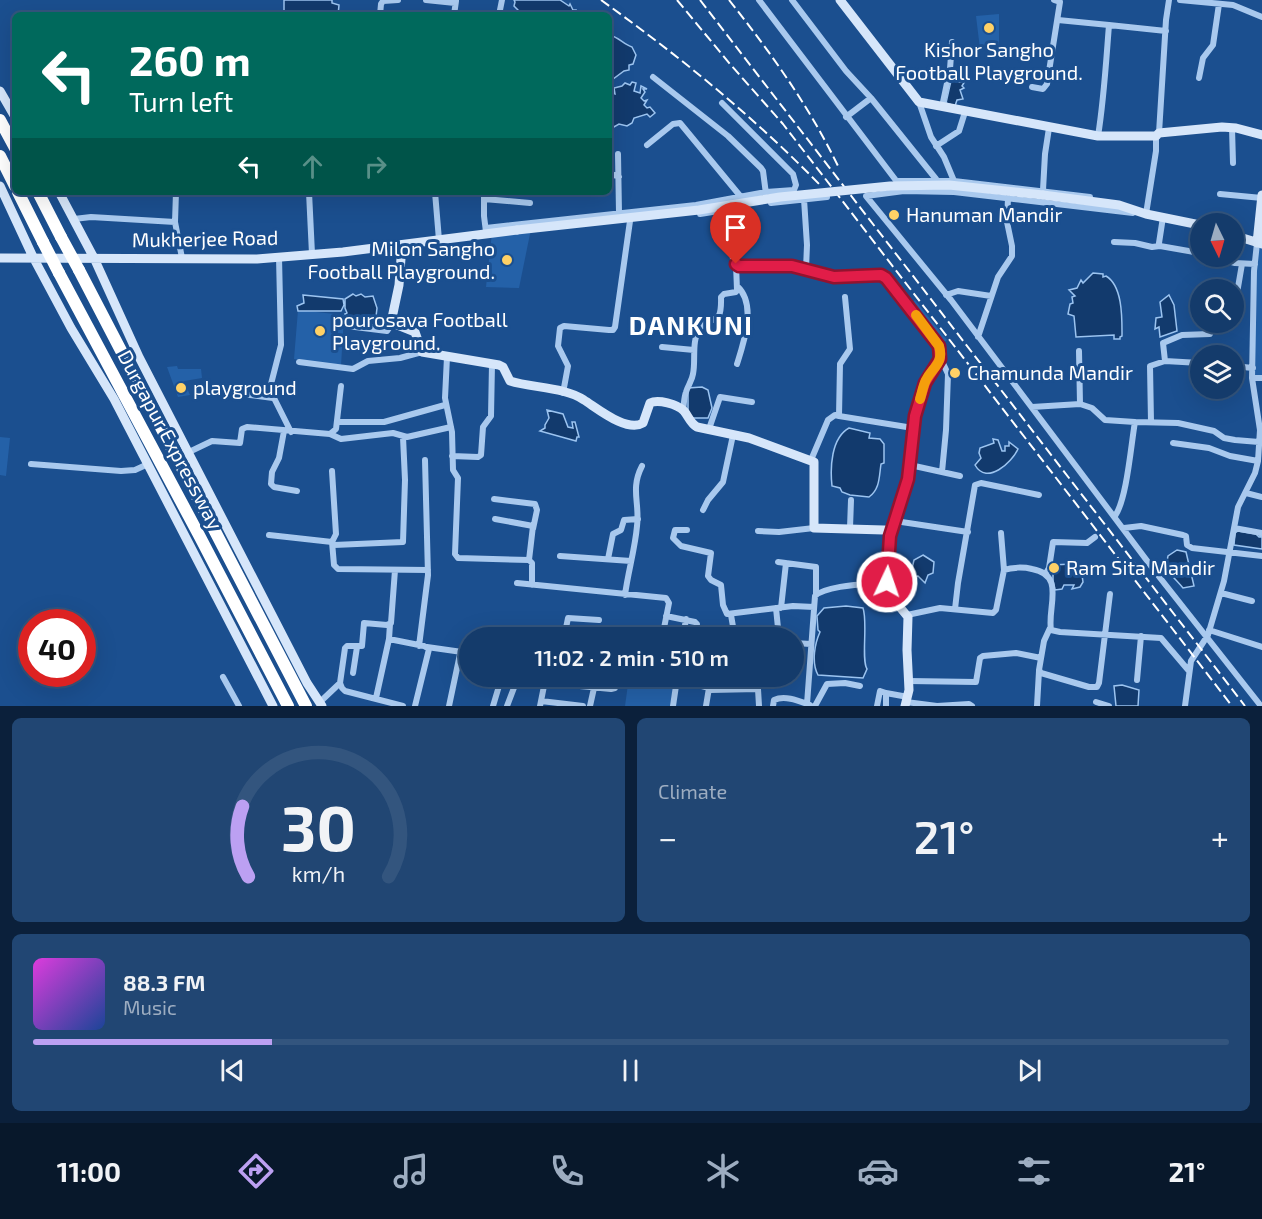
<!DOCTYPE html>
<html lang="en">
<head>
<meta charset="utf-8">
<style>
  :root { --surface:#143b6b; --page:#214673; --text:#f1f3f6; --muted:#9dadc1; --line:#33557e; --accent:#bca0f2 }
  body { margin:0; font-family:"Exo 2",sans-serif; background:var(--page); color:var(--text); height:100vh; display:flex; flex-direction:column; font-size:22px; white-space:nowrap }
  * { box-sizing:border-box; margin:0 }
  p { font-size:20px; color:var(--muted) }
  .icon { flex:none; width:33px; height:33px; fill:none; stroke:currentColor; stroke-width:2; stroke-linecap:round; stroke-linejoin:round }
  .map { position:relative; height:706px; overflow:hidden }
  .panel { display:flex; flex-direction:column; gap:12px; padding:12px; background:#0b203b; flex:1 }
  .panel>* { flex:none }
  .banner { position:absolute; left:12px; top:12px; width:600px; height:183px; border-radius:9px; box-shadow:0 6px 24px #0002,0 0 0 2px var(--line); background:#00695c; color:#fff; overflow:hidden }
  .needle { width:39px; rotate:175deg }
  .controls { position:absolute; left:1190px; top:213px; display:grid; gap:12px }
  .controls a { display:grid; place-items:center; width:54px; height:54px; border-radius:50%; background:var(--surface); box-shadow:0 6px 24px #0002,0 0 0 2px var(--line); font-size:30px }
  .speed { position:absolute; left:18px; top:609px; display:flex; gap:12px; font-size:30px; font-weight:700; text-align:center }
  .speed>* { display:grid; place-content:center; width:78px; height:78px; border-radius:50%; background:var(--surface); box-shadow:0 6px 24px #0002,0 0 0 2px var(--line); line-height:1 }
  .speed .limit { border:9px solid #d22; background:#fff; color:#111 }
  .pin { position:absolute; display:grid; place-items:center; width:51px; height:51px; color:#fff; margin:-62px -26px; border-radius:50% 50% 50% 0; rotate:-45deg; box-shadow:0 0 6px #0007 }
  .pin .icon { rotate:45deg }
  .me { position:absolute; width:66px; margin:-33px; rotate:3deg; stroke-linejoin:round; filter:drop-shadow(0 0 4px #0008) }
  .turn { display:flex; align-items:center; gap:21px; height:126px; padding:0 18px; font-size:27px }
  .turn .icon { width:78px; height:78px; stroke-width:2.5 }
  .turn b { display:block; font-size:42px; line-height:51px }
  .lanes { display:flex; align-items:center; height:57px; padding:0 18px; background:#0003; justify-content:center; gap:30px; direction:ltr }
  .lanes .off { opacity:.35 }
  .big { font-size:45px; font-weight:600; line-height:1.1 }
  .panel .card { flex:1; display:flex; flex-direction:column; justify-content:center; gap:9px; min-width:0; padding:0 21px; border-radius:9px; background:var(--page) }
  .panel .dial { align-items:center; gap:0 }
  .dial svg { height:156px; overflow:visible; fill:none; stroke:var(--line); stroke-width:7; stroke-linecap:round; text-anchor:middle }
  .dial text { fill:var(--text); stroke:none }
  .song { display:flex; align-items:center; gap:18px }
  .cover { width:72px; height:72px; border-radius:9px; background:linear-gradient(135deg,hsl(300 70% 55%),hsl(220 70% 35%)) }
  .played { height:6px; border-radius:3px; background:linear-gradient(90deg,var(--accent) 20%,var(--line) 20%) }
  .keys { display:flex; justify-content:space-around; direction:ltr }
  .heat { display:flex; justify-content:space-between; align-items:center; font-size:33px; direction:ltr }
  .panel .tiles { flex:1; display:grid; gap:12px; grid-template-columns:1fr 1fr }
  .card:last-child { grid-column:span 2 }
  .trip { position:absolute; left:459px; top:627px; width:345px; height:60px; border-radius:30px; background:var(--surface); box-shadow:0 6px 24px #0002,0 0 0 2px var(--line); font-weight:600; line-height:60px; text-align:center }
  .tab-bar { display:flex; height:96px; justify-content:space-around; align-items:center; background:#08182b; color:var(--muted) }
  .tab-bar .icon { width:42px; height:42px }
  .tab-bar .on { color:var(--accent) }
  .tab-bar b { font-size:27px; color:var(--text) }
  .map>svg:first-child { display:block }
  .green { fill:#2461a8 }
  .water { fill:#123a6d; stroke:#9cc4f0; stroke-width:1.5 }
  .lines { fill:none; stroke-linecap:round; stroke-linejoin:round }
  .street { stroke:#a9c9ee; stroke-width:6 }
  .secondary { stroke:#d6e6fa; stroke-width:9 }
  .highway { stroke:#fff; stroke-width:12 }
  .rail { stroke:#fff; stroke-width:2; stroke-dasharray:10 4.5; stroke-linecap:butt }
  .secondary-bridge { stroke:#d6e6fa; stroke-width:9 }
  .highway-bridge { stroke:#fff; stroke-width:12 }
  .route-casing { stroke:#92132f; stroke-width:15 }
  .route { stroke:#e11d48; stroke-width:10 }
  .slow { stroke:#f59e0b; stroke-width:10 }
  .poi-dot { fill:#ffd166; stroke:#1b4f8f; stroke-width:2 }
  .labels { text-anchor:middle; stroke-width:6; stroke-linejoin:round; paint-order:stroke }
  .poi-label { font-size:20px; fill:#fff; stroke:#1b4f8f; text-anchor:start }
  .street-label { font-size:20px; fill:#fff; stroke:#1b4f8f }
  .district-label { font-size:26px; font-weight:bold; letter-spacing:1.5px; fill:#fff; stroke:#1b4f8f }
</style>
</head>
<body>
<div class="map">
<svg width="1262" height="706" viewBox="0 0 1262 706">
  <rect width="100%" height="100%" fill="#1b4f8f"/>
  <!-- green -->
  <path class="green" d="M999,14v34l-19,1 -4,-33z
    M531,229l-12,59 -33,-1 6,-54z
    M1258,243l4,1v134h-10z
    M915,300l32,40 -7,5 -30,-40z
    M298,310l46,5 -3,51 -47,-7z
    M177,366l1,3h23l1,9 -18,3 6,14 -12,2 -11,-30z
    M0,437l10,1 -4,38 -6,-1z
    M629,677l45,3 -4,26h-45z"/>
  <!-- water -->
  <path class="water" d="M284,0h48v3l7,2 -1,10h-54z
    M514,0h46l9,6 1,-2 3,6h3l-1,5h-52l-9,-9 1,-4z
    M609,35c10,2 14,9 23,12l4,8 -3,9 -4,1v5l-5,1 -15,11z
    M952,76l6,2 1,4 6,-1 -3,5 2,2 -4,2 3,9 -6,1 -2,6 -9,-3z
    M632,82l4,1 -2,8 6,2 1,-7 6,3h-4l2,3 -4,6 3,3 3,-1 -3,5 3,3 3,-1 5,6 -5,4 -3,-3 -13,4 -2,5 -5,3 -8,-2 -7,4 -1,-5h-2v-22l2,-4 -2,-5 6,2 -1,-6 8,-2 3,-3 5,2z
    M1093,273l10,1v3l3,-1c17,10 16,43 16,60l-2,1v2h-6v-4l-38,2 -2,-21 -6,-2 2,-10 3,-1 -1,-6 3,-1 -6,-6 8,-2 4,-8 2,3z
    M353,294l3,2 5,-2 4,3 8,-1 4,12 -2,17 -28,-2 2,-4 -4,-5 2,-1 -2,-5v-9z
    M303,295l40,4 1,6 -3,6h-43l-1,-5 7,-3z
    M1169,295l5,10 3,26 -17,6 -1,-10 -4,2 1,-11 6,-1 -2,-15z
    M702,387l6,3 4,18 -4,10h-17l-3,-8v-22z
    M547,410l16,4 5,13 5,1 -1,-6h3l4,15h-2l-1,4 -36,-10 5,-3v-3l4,-7z
    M849,428l21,5 -1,5 11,1 4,5v19l-3,1c-2,13 -1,25 -12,33l-19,-2 -8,-3 -2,-4 -8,-2c-2,-18 -1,-48 17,-58z
    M993,439l5,1 4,11h3v-5h4v-4l9,7c-6,13 -31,37 -43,16l6,-7 -2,-5 1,-5 14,-5z
    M1238,531l18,3 3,3h2l-2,-3h3v15l-28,-4 1,-12z
    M1177,550l9,2 8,34 -11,2c-10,-12 -19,-17 -15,-32z
    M923,555l11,7 -1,11 -5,2 -3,8 -7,-7 -8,1 4,-17z
    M1071,564c9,3 11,9 12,18l-3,5 -8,2 2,-4h-10l-2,4 -7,1 -2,-9v-16z
    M846,606l17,2c5,14 -2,52 4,61l-4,9 -45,-3c-7,-13 -3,-32 2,-43l-2,-2 -1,-14 7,-8z
    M1122,685l17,5 -1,16h-22l-2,-20z"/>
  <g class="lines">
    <!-- street -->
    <path class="street" d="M426,0l29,3
      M759,0l145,191 50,1 179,21
      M792,0l54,71 25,27 65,81
      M1180,0l53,5 29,12
      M380,15l1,-11 2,-3 15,-1
      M454,15l2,-14
      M499,15l3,-15
      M1058,20l51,5c-3,37 -5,74 -11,111
      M1109,25l57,6
      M653,77l75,59 33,32 2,3 3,23
      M1199,78l4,-20 10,-13 6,-41
      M1032,87l11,2 4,-5 13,-82 -6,-2
      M919,102l12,35 13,20 10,24
      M944,108l-1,-6 7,-33 2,-27
      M846,117l25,-19
      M1232,128l1,35
      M1159,133l7,-113 3,-20
      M647,145l26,-21 7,-1 61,74
      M936,146l23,-15 6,-19
      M618,154l1,59
      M609,173l10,4
      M896,181h58l136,16
      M1043,190l2,-36 4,-26
      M904,191l-38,5 85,104 206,274 104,132
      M176,192l-1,30 7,36
      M309,192l3,62
      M435,192l4,48
      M484,192v24l2,16
      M1220,194l42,4
      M484,199l46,4
      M804,199l3,46 -1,24
      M771,203l56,-6
      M730,210l3,50 6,6h53l42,11 47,-2 5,3 53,68v17l-12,14 -11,33 -8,69 -18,57
      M700,214l31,-5
      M1146,214l10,-63v-15
      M1163,217l-4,26 1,3 40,7
      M74,219l17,-2 84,5
      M486,228l210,-23 70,-13 28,-2 2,-5 -3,-11 -71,-71
      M1114,242l21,1 17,4 8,-1
      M1257,243l-3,28 -2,107h10
      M1211,256l24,7 20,1
      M279,257l2,88 -10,39v8l20,40
      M946,295l12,-4 33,5
      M845,297l5,52 -10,15 -1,52 74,12
      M1233,300l3,-1 6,-35
      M347,326l40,5 6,-9
      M978,337l20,-60 14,-21v-10l-5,-24 1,-24
      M662,347l32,3
      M1079,351l1,53
      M447,357l-2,41 7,34 1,38 5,8 -3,76 3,4 71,2 3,3v22
      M941,359l7,15 -2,56 -4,42
      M1165,361l-2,-18 19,-8 28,-1 4,-12
      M299,362l54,7 15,-8 32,-3 22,-6
      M737,364c7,-22 20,-60 0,-78
      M1233,366l20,2
      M234,393l39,5
      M563,393l5,-27 -10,-20 2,-18 4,-2 45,4h4l2,-3 15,-106
      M1032,407l48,-3 12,4 13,12 30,2
      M683,410c1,-6 1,-13 3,-18 2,-7 6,-11 7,-18 3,-14 -2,-33 7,-46 11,-15 22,2 21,-31l3,-3 12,-2 1,-2 -1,-26
      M337,422h47l61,-17
      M1151,422l-1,-56 15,-5 35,2
      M709,429l11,-32 32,5
      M284,431l-5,27 -7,14 -1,12 3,3 23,4
      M330,434l11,5 52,-6 14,4 44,-10
      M1173,443l36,5 21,8 28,5
      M189,452l23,-11 28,2 2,-14 5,-2 83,7 6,-5 5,-43
      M452,456l26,1 3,-2 2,-28 8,-11 1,-52
      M811,460l17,-40 7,-5 4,1
      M31,464l90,7 14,-1 13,-6
      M910,465l50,11
      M332,471l4,63 -4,8
      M1246,493l16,4
      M494,499l41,5 2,6 -4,19
      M703,510l5,-10 15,-18 10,-47
      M1115,516c12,-17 16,-72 20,-94l43,1 36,8 10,7 11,2 24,2
      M495,519l38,7 -4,34
      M895,521l73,11
      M850,528l1,-28
      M1124,528l17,-2 42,9 3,1 1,9 5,3 70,8
      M1234,528l28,5
      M687,530h-12l-2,8 8,8 30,7 -3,23 3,4 10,5 2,20 4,9 66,-8 21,1
      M758,531l21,1 35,-4
      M1001,533l3,37
      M269,535l63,7 2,23 4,4 90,1
      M334,545l69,-3 2,-62 -2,-43
      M560,556l71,5
      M608,559l5,-25 8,-4 3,-10 14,-1
      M778,562l38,5v27
      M395,570l-4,53 -4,2 -23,-2 -2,23h-15l-2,2 -5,35 2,5 3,3 58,15
      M1046,573l3,-5 4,-26 34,1 8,-6
      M517,583l149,15 3,5 -7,35
      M1221,593l31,8
      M625,595c3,-23 10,-46 12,-69 3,-23 -7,-37 5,-60
      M776,608l3,30
      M781,608l5,-45
      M955,609l3,-26 17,-98 6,-2 58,12
      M731,615l4,23
      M907,615l33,-7 53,5 3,-3 8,-40c8,-3 20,-3 28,-1 34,6 15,38 19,61l9,2 101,6 28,33
      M666,616l29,6 2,2 -1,8
      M390,624l-1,15 35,7 5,3 -14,57
      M1050,628l-6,13 -5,29 2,3 48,14h8l2,-4 11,-89
      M1209,630l53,17
      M564,638l4,-20 31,2
      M683,638l3,-19
      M794,643l17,1
      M419,646l9,-71 -3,-115
      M427,647l35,5
      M353,673l4,-26
      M666,676l43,12 -3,18
      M223,677l16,29
      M1137,680l4,-44
      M909,681l67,1 4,-24 3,-2 33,-3 25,5
      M710,690l48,-1 1,17
      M376,698l13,-59
      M541,701l42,5
      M320,702l20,-19
      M906,702l31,4 32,-2 3,2
      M1096,702l13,4
      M807,704l8,-108c11,-11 55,-12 72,-14
      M449,706l11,-52 10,-1
      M493,706l6,-20
      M507,706l10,-26 94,9 4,-1 3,-12
      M540,706l6,-30
      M590,706l4,-18
      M673,706l4,-27
      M773,706l1,-6c11,-5 25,1 36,5
      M815,706l12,-22 18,-1 15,3
      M877,706l3,-15 6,2
      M886,706v-13l22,4
      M1037,706l2,-35
      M1185,706l6,-45 17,-26 16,-54 14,-74 17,-34 3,-12 2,-31 -8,-52"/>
    <!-- secondary -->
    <path class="secondary" d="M840,0l79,102 179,34h58l3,-3 63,-6 14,1 26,7
      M0,91l15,26
      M0,186l33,71 38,71 43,71 159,307
      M59,192l35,66 45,99 168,326 15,23
      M1043,195l76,10 27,9 54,11
      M1233,235l29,9
      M1257,243l5,-48
      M402,245l-3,40 -7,33 3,6 20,8 7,20 77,13 4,2 7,14c22,7 55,6 74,19 13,8 43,33 59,23l7,-20c8,-4 27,1 34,8 5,6 6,12 13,16l52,11 65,24v66l70,2 5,1 1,5 -3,53 2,5 19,23 -1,33 2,40 -4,16
      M0,258l257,1 86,-7 174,-22"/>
    <!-- highway -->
    <path class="highway" d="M0,120l15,28
      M0,156l15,30
      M18,192l25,50
      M38,192l23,45
      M79,270l227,436
      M59,273l141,264 88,169"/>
    <!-- rail -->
    <path class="rail" d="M601,0c78,56 152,116 219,185
      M677,0l53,64 53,60 449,582
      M700,0l545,706
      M729,0c42,53 80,106 109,166"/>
    <!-- secondary-bridge -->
    <path class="secondary-bridge" d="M517,230l182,-20 81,-13 110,-11 59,-1 94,10"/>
    <!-- highway-bridge -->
    <path class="highway-bridge" d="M61,237l18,33
      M43,242l16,31"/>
  </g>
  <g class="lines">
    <!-- route casing -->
    <g class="route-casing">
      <path id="route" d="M736,264l3,2h53l42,11 47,-2 5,3 53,68 1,13 -15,24 -10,33 -7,63 -18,57 -3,46"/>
    </g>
    <!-- route -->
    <use href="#route" class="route"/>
    <!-- slow -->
    <path class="slow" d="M916,315l23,31c5,17 -6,21 -13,34 -3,6 -4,13 -6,19"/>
  </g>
  <!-- markers -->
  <g class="poi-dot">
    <circle cx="989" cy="28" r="6"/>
    <circle cx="894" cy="215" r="6"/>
    <circle cx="507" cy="260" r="6"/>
    <circle cx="320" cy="331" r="6"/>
    <circle cx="955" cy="373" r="6"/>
    <circle cx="181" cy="388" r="6"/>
    <circle cx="1054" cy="568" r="6"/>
  </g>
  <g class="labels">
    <!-- poi labels -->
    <g class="poi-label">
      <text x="989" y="57" text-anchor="middle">Kishor Sangho<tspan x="989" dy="23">Football Playground.</tspan></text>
      <text x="906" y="222">Hanuman Mandir</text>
      <text x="495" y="256" text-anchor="end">Milon Sangho<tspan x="495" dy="23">Football Playground.</tspan></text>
      <text x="332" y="327">pourosava Football<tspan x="332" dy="23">Playground.</tspan></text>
      <text x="967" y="380">Chamunda Mandir</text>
      <text x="193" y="395">playground</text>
      <text x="1066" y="575">Ram Sita Mandir</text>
    </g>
    <!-- street labels -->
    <g class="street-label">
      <text transform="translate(205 239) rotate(-1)" y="7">Mukherjee Road</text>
      <text transform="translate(170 440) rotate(62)" y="7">Durgapur Expressway</text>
    </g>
    <!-- district labels -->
    <g class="district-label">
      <text x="691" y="335">DANKUNI</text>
    </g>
  </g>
</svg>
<div class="controls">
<a><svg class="needle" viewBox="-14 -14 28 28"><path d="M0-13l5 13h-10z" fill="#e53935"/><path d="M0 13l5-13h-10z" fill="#9dadc1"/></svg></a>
<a><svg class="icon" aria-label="search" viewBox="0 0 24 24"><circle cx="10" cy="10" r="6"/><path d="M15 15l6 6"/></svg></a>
<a><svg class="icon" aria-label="layers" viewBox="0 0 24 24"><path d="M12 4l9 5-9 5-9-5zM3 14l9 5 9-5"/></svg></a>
</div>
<div class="speed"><div class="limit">40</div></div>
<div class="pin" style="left:736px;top:264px;background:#d93025"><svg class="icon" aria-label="arrive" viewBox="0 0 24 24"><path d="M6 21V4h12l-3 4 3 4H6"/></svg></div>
<svg class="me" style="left:887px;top:582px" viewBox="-20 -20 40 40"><circle r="17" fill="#e11d48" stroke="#fff" stroke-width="3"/><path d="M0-11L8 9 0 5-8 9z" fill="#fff"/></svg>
<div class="trip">11:02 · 2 min · 510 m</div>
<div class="banner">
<div class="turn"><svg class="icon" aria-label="left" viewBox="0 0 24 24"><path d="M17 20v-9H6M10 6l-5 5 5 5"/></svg><div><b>260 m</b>Turn left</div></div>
<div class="lanes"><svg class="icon" aria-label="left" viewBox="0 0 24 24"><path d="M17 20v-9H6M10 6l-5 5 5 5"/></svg><svg class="icon off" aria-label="ahead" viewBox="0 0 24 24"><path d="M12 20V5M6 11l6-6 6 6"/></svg><svg class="icon off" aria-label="right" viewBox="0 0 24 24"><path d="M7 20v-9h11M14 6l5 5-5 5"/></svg></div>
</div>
</div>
<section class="panel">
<div class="tiles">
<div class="card dial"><svg viewBox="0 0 100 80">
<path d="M14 69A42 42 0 1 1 86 69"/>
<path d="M14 69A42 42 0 0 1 11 33" stroke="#bca0f2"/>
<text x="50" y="56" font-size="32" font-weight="700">30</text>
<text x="50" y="72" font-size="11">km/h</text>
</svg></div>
<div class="card"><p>Climate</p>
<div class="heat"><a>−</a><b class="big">21°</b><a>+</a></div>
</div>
<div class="card">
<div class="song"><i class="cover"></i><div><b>88.3 FM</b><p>Music</p></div></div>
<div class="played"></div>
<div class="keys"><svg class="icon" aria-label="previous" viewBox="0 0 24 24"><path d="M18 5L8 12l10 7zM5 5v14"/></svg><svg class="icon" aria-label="pause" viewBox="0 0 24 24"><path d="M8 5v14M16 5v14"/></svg><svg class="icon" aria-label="next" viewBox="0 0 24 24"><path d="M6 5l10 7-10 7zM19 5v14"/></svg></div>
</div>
</div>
</section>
<nav class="tab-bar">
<b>11:00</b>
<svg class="icon on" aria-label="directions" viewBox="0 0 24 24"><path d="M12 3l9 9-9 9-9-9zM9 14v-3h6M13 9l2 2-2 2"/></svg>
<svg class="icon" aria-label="music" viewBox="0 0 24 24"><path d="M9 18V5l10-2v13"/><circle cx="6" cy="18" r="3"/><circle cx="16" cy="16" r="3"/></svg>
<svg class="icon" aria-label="phone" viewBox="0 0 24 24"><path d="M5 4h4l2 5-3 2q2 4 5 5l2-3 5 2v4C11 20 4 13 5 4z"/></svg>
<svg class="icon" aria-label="climate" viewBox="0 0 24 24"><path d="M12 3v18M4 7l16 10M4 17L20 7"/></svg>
<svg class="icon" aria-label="car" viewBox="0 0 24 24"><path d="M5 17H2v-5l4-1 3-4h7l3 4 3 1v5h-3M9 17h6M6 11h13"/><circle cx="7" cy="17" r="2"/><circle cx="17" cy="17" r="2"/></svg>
<svg class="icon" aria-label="filters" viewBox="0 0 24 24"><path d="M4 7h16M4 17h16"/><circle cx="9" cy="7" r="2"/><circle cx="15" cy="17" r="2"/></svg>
<b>21°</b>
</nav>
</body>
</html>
